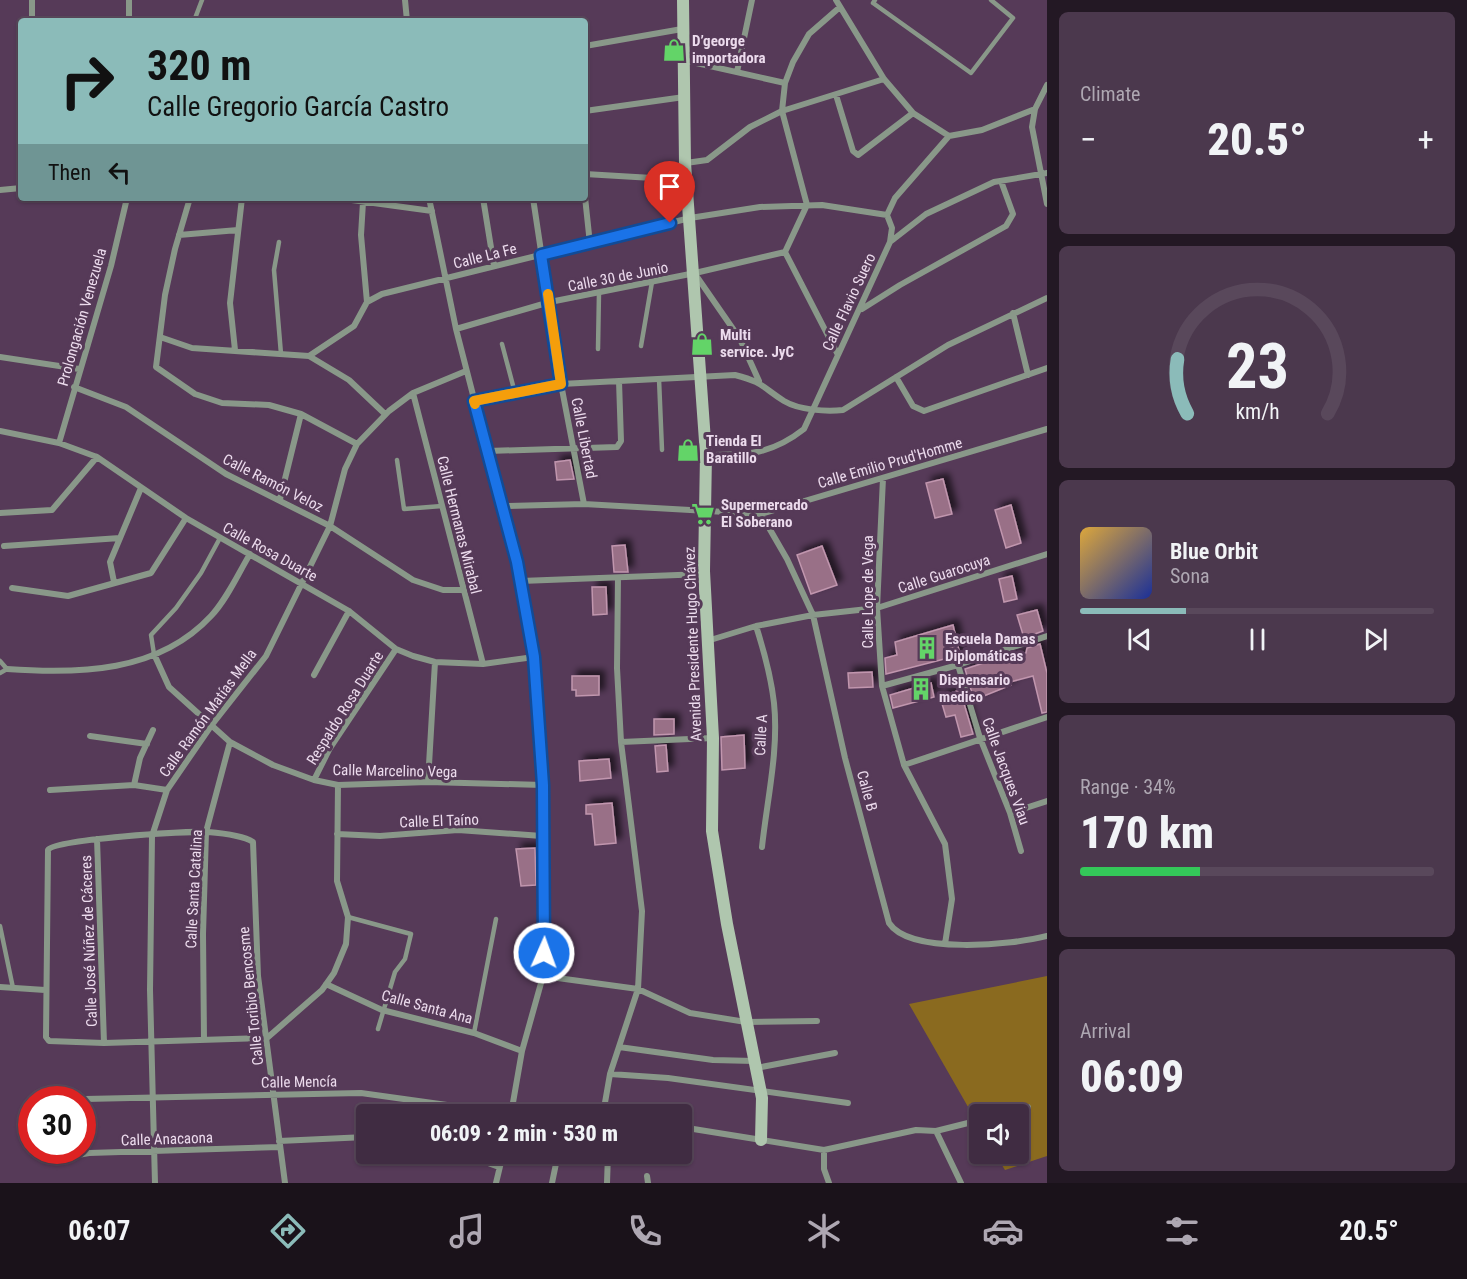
<!DOCTYPE html>
<html lang="en">
<head>
<meta charset="utf-8">
<style>
  :root { --surface:#402c42; --page:#4b384d; --text:#f1f3f6; --muted:#aea7b2; --line:#59485b; --accent:#8bbbb9 }
  body { margin:0; font-family:"Roboto Condensed",sans-serif; background:var(--page); color:var(--text); height:100vh; display:flex; flex-direction:column; font-size:22px; white-space:nowrap }
  * { box-sizing:border-box; margin:0 }
  p { font-size:20px; color:var(--muted) }
  .icon { flex:none; width:33px; height:33px; fill:none; stroke:currentColor; stroke-width:2; stroke-linecap:round; stroke-linejoin:round }
  .map { position:relative; flex:1; overflow:hidden }
  .drawer { display:flex; flex-direction:column; gap:12px; padding:12px; background:#231824; width:420px }
  .drawer>* { flex:none }
  .guide { position:absolute; left:18px; top:18px; width:570px; height:183px; border-radius:6px; box-shadow:0 2px 4px #0004,0 0 0 2px var(--line); background:#8bbbb9; color:#111; overflow:hidden }
  .buttons { position:absolute; left:969px; top:1104px; display:grid; gap:12px }
  .buttons a { display:grid; place-items:center; width:60px; height:60px; border-radius:6px; background:var(--surface); box-shadow:0 2px 4px #0004,0 0 0 2px var(--line); font-size:30px }
  .speed { position:absolute; left:18px; top:1086px; display:flex; gap:12px; font-size:30px; font-weight:700; text-align:center }
  .speed>* { display:grid; place-content:center; width:78px; height:78px; border-radius:50%; background:var(--surface); box-shadow:0 2px 4px #0004,0 0 0 2px var(--line); line-height:1 }
  .speed .limit { border:9px solid #d22; background:#fff; color:#111 }
  .pin { position:absolute; display:grid; place-items:center; width:51px; height:51px; color:#fff; margin:-62px -26px; border-radius:50% 50% 50% 0; rotate:-45deg; box-shadow:0 0 6px #0007 }
  .pin .icon { rotate:45deg }
  .me { position:absolute; width:66px; margin:-33px; rotate:2deg; stroke-linejoin:round; filter:drop-shadow(0 0 4px #0008) }
  .turn { display:flex; align-items:center; gap:21px; height:126px; padding:0 30px; font-size:27px }
  .turn .icon { width:78px; height:78px; stroke-width:2.5 }
  .turn b { display:block; font-size:42px; line-height:51px }
  .then { display:flex; align-items:center; height:57px; padding:0 30px; background:#0003; gap:12px; font-size:22px }
  .big { font-size:45px; font-weight:800; line-height:1.1 }
  .drawer .card { flex:1; display:flex; flex-direction:column; justify-content:center; gap:9px; min-width:0; padding:0 21px; border-radius:9px; background:var(--page) }
  .drawer .dial { align-items:center; gap:0 }
  .dial svg { height:156px; overflow:visible; fill:none; stroke:var(--line); stroke-width:7; stroke-linecap:round; text-anchor:middle }
  .dial text { fill:var(--text); stroke:none }
  .song { display:flex; align-items:center; gap:18px }
  .cover { width:72px; height:72px; border-radius:9px; background:linear-gradient(135deg,hsl(40 70% 55%),hsl(230 70% 35%)) }
  .played { height:6px; border-radius:3px; background:linear-gradient(90deg,var(--accent) 30%,var(--line) 30%) }
  .keys { display:flex; justify-content:space-around; direction:ltr }
  .heat { display:flex; justify-content:space-between; align-items:center; font-size:33px; direction:ltr }
  .charge { height:9px; border-radius:4px; background:linear-gradient(90deg,#34c759 34%,var(--line) 0) }
  .trip { position:absolute; left:356px; top:1104px; width:336px; height:60px; border-radius:6px; background:var(--surface); box-shadow:0 2px 4px #0004,0 0 0 2px var(--line); font-weight:800; line-height:60px; text-align:center }
  .tabs { display:flex; height:96px; justify-content:space-around; align-items:center; background:#1a121a; color:var(--muted) }
  .tabs .icon { width:42px; height:42px }
  .tabs .selected { color:var(--accent) }
  .tabs b { font-size:27px; color:var(--text) }
  main { display:flex; flex:1; min-height:0 }
  .map>svg:first-child { display:block }
  .green { fill:#8a6a1f }
  .building { fill:#997087; stroke:#c196ae; stroke-width:1.5; filter:url(#shadow) }
  .lines { fill:none; stroke-linecap:round; stroke-linejoin:round }
  .service { stroke:#899889; stroke-width:4.5 }
  .minor { stroke:#899889; stroke-width:6 }
  .secondary { stroke:#afc6ae; stroke-width:12 }
  .route-casing { stroke:#114b97; stroke-width:15 }
  .route { stroke:#1a73e8; stroke-width:10 }
  .slow { stroke:#f59e0b; stroke-width:10 }
  .labels { text-anchor:middle; stroke-width:6; stroke-linejoin:round; paint-order:stroke }
  .poi-label { font-size:15px; font-weight:bold; fill:#ecdbed; stroke:#563a58; text-anchor:start }
  .street-label { font-size:15px; fill:#ecdbed; stroke:#563a58 }
</style>
</head>
<body>
<main>
<div class="map">
<svg width="1047" height="1183" viewBox="0 0 1047 1183">
  <defs>
    <filter id="shadow"><feDropShadow dx="5.5" dy="-5.5" stdDeviation="3" flood-color="#0009"/></filter>
  </defs>
  <rect width="100%" height="100%" fill="#563a58"/>
  <!-- green -->
  <path class="green" d="M1047,976v180l-42,14 -10,-16h23v-40h-38l-1,12 -70,-122z"/>
  <!-- building -->
  <path class="building" d="M570,460l4,19 -17,1 -2,-18z
    M943,479l9,35 -17,4 -9,-35z
    M1011,505l10,38 -15,5 -11,-38z
    M625,545l3,27h-14l-2,-26z
    M822,546l15,39 -26,9 -14,-39z
    M1012,576l5,23 -13,3 -5,-23z
    M592,587h14l1,27 -14,1z
    M1037,610l6,21 -19,7 -7,-23z
    M953,625l7,30 -74,19 -1,-16 12,-3 -2,-13z
    M1040,644l7,29v39l-5,1 -9,-37 -23,6 1,3 -37,15 -9,-31 37,-12 1,3 23,-7 1,-5z
    M872,672l1,15 -24,1 -1,-15z
    M572,676h27v19l-23,1v-6h-4z
    M931,683l3,14 -41,11 -3,-13z
    M960,690l13,44 -12,3 -6,-22 -9,2 -6,-20z
    M654,719h20v15l-20,1z
    M744,735l1,33 -23,2 -1,-33z
    M666,745l2,26 -11,1 -2,-26z
    M609,759l2,19 -31,3 -1,-20z
    M612,803l4,40 -21,2 -3,-31h-6v-9z
    M535,848l1,37 -15,1 -5,-37z"/>
  <g class="lines">
    <!-- service -->
    <path class="service" d="M875,0l-2,3 98,70 42,-55 -22,-18
      M194,21l8,-21
      M279,242l-5,28 7,84
      M502,344l13,49
      M641,346l11,-64
      M598,349l1,-57
      M659,379l3,71
      M397,460l7,49 38,-3
      M154,654l-3,-19 25,-27 25,-35 19,-35
      M0,661l7,8 -7,4
      M348,917l63,17 -6,25 -10,13 -17,57
      M0,926l13,62
      M474,1033l22,-114"/>
    <!-- minor -->
    <path class="minor" d="M32,0v21
      M129,0v21
      M405,0l2,21
      M836,0l48,79 29,34 36,23 33,-6 53,-21
      M585,46l97,-17
      M683,60l102,23
      M737,72l15,-72
      M1047,85l-12,24 -3,18 15,77
      M836,95l17,56 5,4 55,-42
      M585,111l99,-14
      M686,163l21,-3 43,-33 32,-16 102,-32
      M585,174l101,6
      M0,190l21,-2
      M585,197l5,47
      M190,198l-15,51 -10,46 -9,72 39,27 27,9 47,2 32,9 56,30
      M337,198l95,13
      M429,198l27,131 65,252 18,118 6,209 -2,68 -21,75 -11,63
      M483,198l11,68
      M533,198l28,186 23,120
      M363,202l-2,33 6,67
      M887,215l5,13 -2,14
      M179,235l59,-5
      M695,274l45,65 19,42
      M862,309l38,-24 106,-59 7,-12 -12,-33
      M1013,313l15,62
      M456,329l94,-27 145,-29 90,-21
      M160,337l32,11 117,8 40,24 36,34
      M235,350l-5,-47 12,-105
      M838,355l-53,-103 22,-47 -25,-94 3,-28 8,-21 16,-28 31,-27
      M309,356l45,-30 13,-24 15,-8 308,-76 70,-11 62,-2 65,10 8,-17 54,-62
      M0,357l79,12
      M896,377l17,29 11,5 123,-43
      M74,387l52,20 100,67 104,52 83,54 30,10h20
      M413,393l70,271
      M474,401l87,-17 174,-9c28,7 27,12 49,26 15,9 42,11 59,9l105,-65 99,-47
      M0,431l59,12 38,14 89,61 163,93 47,38 17,7 22,6 48,2 51,-7
      M59,443l52,-177 16,-68
      M488,451l129,-4 4,-6 -2,-60
      M706,455c41,0 65,0 98,-26l86,-187 36,-28 68,-32 53,-9
      M883,478l-6,130 5,78 22,79 41,79 7,55 -7,45
      M280,499l21,-85
      M503,506l81,-2 177,10 286,-85
      M0,513l52,-3 45,-53
      M761,514l26,45 26,56 32,143 44,165c21,32 124,22 158,13
      M4,546l116,-8
      M521,581l183,-7
      M114,582l-4,-20 31,-74
      M12,588l56,8 83,-23 35,-55
      M756,626c8,25 15,50 18,77 5,47 -7,97 -12,144
      M707,641l49,-15 57,-11 64,-7 170,-54
      M154,654l15,33 61,55 43,23 41,15 24,5 90,-3 115,3
      M958,665l22,73 30,75 11,38
      M7,669c72,5 151,4 204,-53 16,-17 27,-42 39,-62
      M314,675l35,-64
      M882,686l76,-21 89,-29
      M90,736l57,8
      M621,742l92,-4
      M904,765l143,-48
      M314,780l16,-32 66,-99
      M428,782l7,-120
      M134,785l6,-27 13,-28
      M50,790l84,-5 33,5
      M1010,813l37,-12
      M337,834l43,2 78,-6 84,6
      M97,839l7,204
      M543,976l95,13 52,24 56,9 71,-1
      M326,984l56,26 92,23 48,18
      M0,987l45,3
      M204,1040l-1,-106 3,-102 24,-90
      M619,1047l94,13 41,1
      M756,1068l79,-15
      M610,1074l58,4 180,25
      M85,1099l276,-6 150,21
      M513,1105l77,9
      M603,1114l7,-40 28,-85 4,-78 -21,-169 -4,-74 1,-90
      M1001,1114l27,-7
      M681,1127l143,23 92,-20 20,1 44,-11
      M936,1131l25,52
      M279,1141l87,-4
      M824,1150v19l5,14
      M463,1154l36,13
      M56,1159l33,-6 191,-6
      M647,1176l1,7
      M155,1183l-5,-193 2,-154 15,-46 44,-64 55,-70 64,-130 15,-57 12,-25 32,-33 24,-18 53,-22
      M285,1183l-27,-207 -5,-134c-11,-7 -32,-9 -45,-10 -20,-1 -153,7 -160,18l-2,187 3,4 55,2 163,-5 55,-48 12,-17 12,-29 2,-27 -11,-36 1,-96
      M496,1183l7,-29
      M552,1183l6,-29
      M607,1183l1,-29"/>
    <!-- secondary -->
    <path class="secondary" d="M683,0l2,163 21,292 -2,116 9,167 -1,93 15,93 35,174 -1,42"/>
  </g>
  <g class="lines">
    <!-- route casing -->
    <g class="route-casing">
      <path id="route" d="M544,953l-1,-168 -9,-128 -17,-95 -43,-161 87,-17 -20,-129 129,-32"/>
    </g>
    <!-- route -->
    <use href="#route" class="route"/>
    <!-- slow -->
    <path class="slow" d="M475,404l-1,-3 87,-17 -13,-90"/>
  </g>
  <!-- icons -->
  <defs>
    <g id="shop-bare" transform="scale(1.8)"><path d="M-5-2.5h2.3a2.7 3.5 0 0 1 5.4 0H5L5.5 6h-11ZM-1.5-2.5h3a1.5 2.3 0 0 0-3 0Z" fill="#63d468" stroke="#563a58" stroke-width="2.5" paint-order="stroke"/></g>
    <g id="supermarket-bare" transform="scale(1.8)"><path d="M-6-5.5h2.5l.6 2H6L4.5 2H-2.5L-4.4-4H-6ZM-1.5 3.2a1.3 1.3 0 1 0 .1 0ZM3 3.2a1.3 1.3 0 1 0 .1 0Z" fill="#63d468" stroke="#563a58" stroke-width="2.5" paint-order="stroke"/></g>
    <g id="building-bare" transform="scale(1.8)"><path d="M-4-6H4V6H1V3H-1V6H-4ZM-2.5-4.3h1.7v1.8h-1.7ZM.8-4.3h1.7v1.8H.8ZM-2.5-1h1.7V.8h-1.7ZM.8-1h1.7V.8H.8Z" fill="#63d468" stroke="#563a58" stroke-width="2.5" paint-order="stroke"/></g>
  </defs>
  <g fill-rule="evenodd">
    <use href="#shop-bare" x="674" y="50"/>
    <use href="#shop-bare" x="702" y="344"/>
    <use href="#shop-bare" x="688" y="450"/>
    <use href="#supermarket-bare" x="703" y="514"/>
    <use href="#building-bare" x="927" y="648"/>
    <use href="#building-bare" x="921" y="689"/>
  </g>
  <g class="labels">
    <!-- poi labels -->
    <g class="poi-label">
      <text x="692" y="46">D’george<tspan x="692" dy="17">importadora</tspan></text>
      <text x="720" y="340">Multi<tspan x="720" dy="17">service. JyC</tspan></text>
      <text x="706" y="446">Tienda El<tspan x="706" dy="17">Baratillo</tspan></text>
      <text x="721" y="510">Supermercado<tspan x="721" dy="17">El Soberano</tspan></text>
      <text x="945" y="644">Escuela Damas<tspan x="945" dy="17">Diplomáticas</tspan></text>
      <text x="939" y="685">Dispensario<tspan x="939" dy="17">medico</tspan></text>
    </g>
    <!-- street labels -->
    <g class="street-label">
      <text transform="translate(485 256) rotate(-14)" y="5">Calle La Fe</text>
      <text transform="translate(618 277) rotate(-11)" y="5">Calle 30 de Junio</text>
      <text transform="translate(849 302) rotate(-65)" y="5">Calle Flavio Suero</text>
      <text transform="translate(82 317) rotate(-74)" y="5">Prolongación Venezuela</text>
      <text transform="translate(584 438) rotate(79)" y="5">Calle Libertad</text>
      <text transform="translate(890 463) rotate(-16)" y="5">Calle Emilio Prud'Homme</text>
      <text transform="translate(273 483) rotate(27)" y="5">Calle Ramón Veloz</text>
      <text transform="translate(459 525) rotate(76)" y="5">Calle Hermanas Mirabal</text>
      <text transform="translate(270 552) rotate(29)" y="5">Calle Rosa Duarte</text>
      <text transform="translate(944 574) rotate(-18)" y="5">Calle Guarocuya</text>
      <text transform="translate(868 592) rotate(-90)" y="5">Calle Lope de Vega</text>
      <text transform="translate(693 644) rotate(-92)" y="5">Avenida Presidente Hugo Chávez</text>
      <text transform="translate(345 708) rotate(-58)" y="5">Respaldo Rosa Duarte</text>
      <text transform="translate(208 713) rotate(-54)" y="5">Calle Ramón Matías Mella</text>
      <text transform="translate(761 735) rotate(-87)" y="5">Calle A</text>
      <text transform="translate(395 771) rotate(1)" y="5">Calle Marcelino Vega</text>
      <text transform="translate(1006 771) rotate(70)" y="5">Calle Jacques Viau</text>
      <text transform="translate(867 791) rotate(75)" y="5">Calle B</text>
      <text transform="translate(439 821) rotate(-2)" y="5">Calle El Taíno</text>
      <text transform="translate(194 889) rotate(-87)" y="5">Calle Santa Catalina</text>
      <text transform="translate(89 941) rotate(-92)" y="5">Calle José Núñez de Cáceres</text>
      <text transform="translate(251 996) rotate(-96)" y="5">Calle Toribio Bencosme</text>
      <text transform="translate(427 1007) rotate(15)" y="5">Calle Santa Ana</text>
      <text transform="translate(299 1082) rotate(-1)" y="5">Calle Mencía</text>
      <text transform="translate(167 1139) rotate(-2)" y="5">Calle Anacaona</text>
    </g>
  </g>
</svg>
<div class="buttons">
<a><svg class="icon" aria-label="sound" viewBox="0 0 24 24"><path d="M4 9h4l5-4v14l-5-4H4zM17 9q2 3 0 6"/></svg></a>
</div>
<div class="speed"><div class="limit">30</div></div>
<div class="pin" style="left:670px;top:223px;background:#d93025"><svg class="icon" aria-label="arrive" viewBox="0 0 24 24"><path d="M6 21V4h12l-3 4 3 4H6"/></svg></div>
<svg class="me" style="left:544px;top:953px" viewBox="-20 -20 40 40"><circle r="17" fill="#1a73e8" stroke="#fff" stroke-width="3"/><path d="M0-11L8 9 0 5-8 9z" fill="#fff"/></svg>
<div class="trip">06:09 · 2 min · 530 m</div>
<div class="guide">
<div class="turn"><svg class="icon" aria-label="right" viewBox="0 0 24 24"><path d="M7 20v-9h11M14 6l5 5-5 5"/></svg><div><b>320 m</b>Calle Gregorio García Castro</div></div>
<div class="then">Then<svg class="icon" aria-label="left" viewBox="0 0 24 24"><path d="M17 20v-9H6M10 6l-5 5 5 5"/></svg></div>
</div>
</div>
<section class="drawer">
<div class="card"><p>Climate</p>
<div class="heat"><a>−</a><b class="big">20.5°</b><a>+</a></div>
</div>
<div class="card dial"><svg viewBox="0 0 100 80">
<path d="M14 69A42 42 0 1 1 86 69"/>
<path d="M14 69A42 42 0 0 1 9 41" stroke="#8bbbb9"/>
<text x="50" y="56" font-size="32" font-weight="700">23</text>
<text x="50" y="72" font-size="11">km/h</text>
</svg></div>
<div class="card">
<div class="song"><i class="cover"></i><div><b>Blue Orbit</b><p>Sona</p></div></div>
<div class="played"></div>
<div class="keys"><svg class="icon" aria-label="previous" viewBox="0 0 24 24"><path d="M18 5L8 12l10 7zM5 5v14"/></svg><svg class="icon" aria-label="pause" viewBox="0 0 24 24"><path d="M8 5v14M16 5v14"/></svg><svg class="icon" aria-label="next" viewBox="0 0 24 24"><path d="M6 5l10 7-10 7zM19 5v14"/></svg></div>
</div>
<div class="card"><p>Range · 34%</p><b class="big">170 km</b><div class="charge"></div></div>
<div class="card"><p>Arrival</p><b class="big">06:09</b></div>
</section>
</main>
<nav class="tabs">
<b>06:07</b>
<svg class="icon selected" aria-label="directions" viewBox="0 0 24 24"><path d="M12 3l9 9-9 9-9-9zM9 14v-3h6M13 9l2 2-2 2"/></svg>
<svg class="icon" aria-label="music" viewBox="0 0 24 24"><path d="M9 18V5l10-2v13"/><circle cx="6" cy="18" r="3"/><circle cx="16" cy="16" r="3"/></svg>
<svg class="icon" aria-label="phone" viewBox="0 0 24 24"><path d="M5 4h4l2 5-3 2q2 4 5 5l2-3 5 2v4C11 20 4 13 5 4z"/></svg>
<svg class="icon" aria-label="climate" viewBox="0 0 24 24"><path d="M12 3v18M4 7l16 10M4 17L20 7"/></svg>
<svg class="icon" aria-label="car" viewBox="0 0 24 24"><path d="M5 17H2v-5l4-1 3-4h7l3 4 3 1v5h-3M9 17h6M6 11h13"/><circle cx="7" cy="17" r="2"/><circle cx="17" cy="17" r="2"/></svg>
<svg class="icon" aria-label="filters" viewBox="0 0 24 24"><path d="M4 7h16M4 17h16"/><circle cx="9" cy="7" r="2"/><circle cx="15" cy="17" r="2"/></svg>
<b>20.5°</b>
</nav>
</body>
</html>
